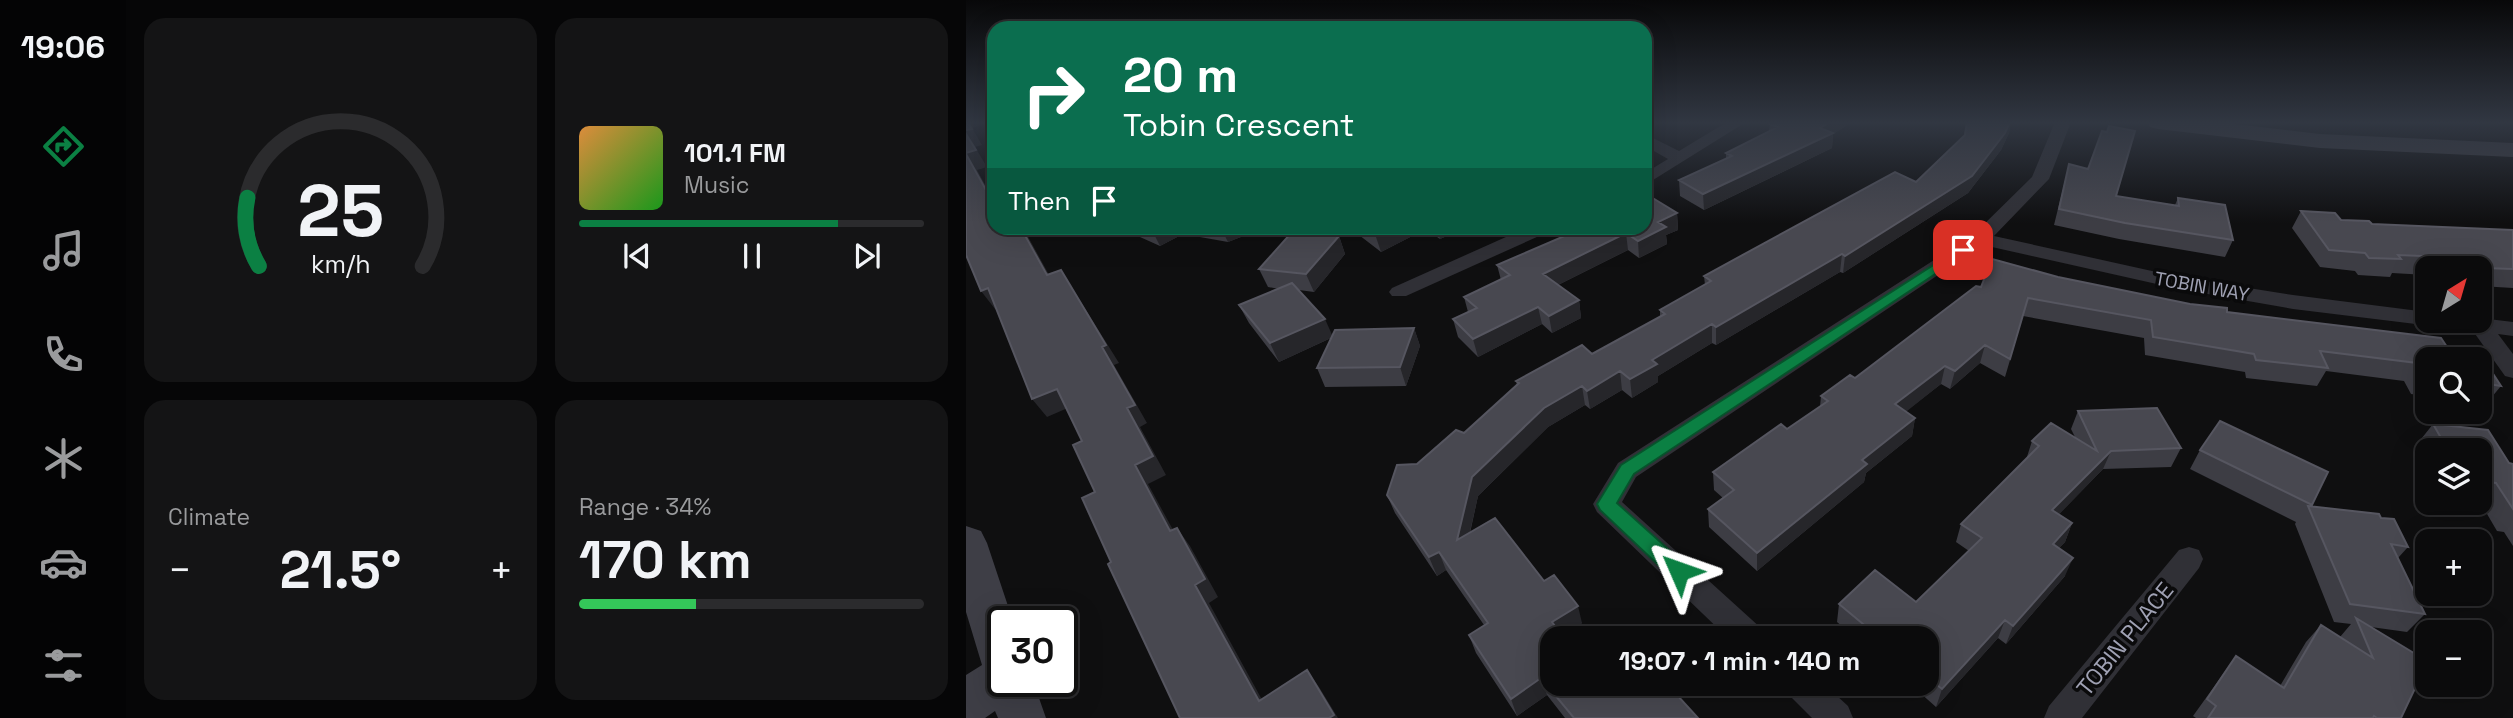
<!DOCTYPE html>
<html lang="en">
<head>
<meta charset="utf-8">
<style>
  :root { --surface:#0b0b0c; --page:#141415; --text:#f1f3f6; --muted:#9a9b9d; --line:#2b2b2d; --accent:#0b8043 }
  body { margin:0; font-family:"Space Grotesk",sans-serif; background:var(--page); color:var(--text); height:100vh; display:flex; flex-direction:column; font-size:26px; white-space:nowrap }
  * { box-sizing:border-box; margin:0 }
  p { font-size:23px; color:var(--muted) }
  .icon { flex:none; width:38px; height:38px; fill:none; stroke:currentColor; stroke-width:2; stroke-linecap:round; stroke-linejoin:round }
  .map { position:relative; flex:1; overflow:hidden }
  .drawer { display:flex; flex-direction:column; gap:18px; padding:18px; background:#060607; width:840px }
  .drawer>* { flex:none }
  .hud { position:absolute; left:21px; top:21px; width:665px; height:214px; border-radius:21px; box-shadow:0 7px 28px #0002,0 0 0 2px var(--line); background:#0b6e4f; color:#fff; overflow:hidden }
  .needle { width:46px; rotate:37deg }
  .controls { position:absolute; left:1449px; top:256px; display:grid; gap:14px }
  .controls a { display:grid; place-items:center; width:77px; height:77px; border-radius:14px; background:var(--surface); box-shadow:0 7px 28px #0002,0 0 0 2px var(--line); font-size:35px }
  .speed { position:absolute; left:21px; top:606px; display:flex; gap:14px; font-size:35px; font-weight:700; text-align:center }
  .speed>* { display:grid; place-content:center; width:91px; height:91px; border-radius:50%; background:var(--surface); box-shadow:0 7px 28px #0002,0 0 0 2px var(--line); line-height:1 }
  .speed .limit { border:4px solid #111; border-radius:10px; background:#fff; color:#111 }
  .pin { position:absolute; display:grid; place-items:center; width:60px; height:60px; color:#fff; margin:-30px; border-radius:14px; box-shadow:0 4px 10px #0006 }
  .me { position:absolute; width:77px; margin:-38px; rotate:313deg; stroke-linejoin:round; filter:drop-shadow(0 0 5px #0008) }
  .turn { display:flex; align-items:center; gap:24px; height:147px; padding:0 21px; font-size:32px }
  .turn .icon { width:91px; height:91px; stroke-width:2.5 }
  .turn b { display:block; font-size:49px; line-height:60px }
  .then { display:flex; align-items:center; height:66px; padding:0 21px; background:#0003; gap:14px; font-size:26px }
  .big { font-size:52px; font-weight:600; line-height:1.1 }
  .drawer .widget { flex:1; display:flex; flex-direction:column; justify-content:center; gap:10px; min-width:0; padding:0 24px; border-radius:21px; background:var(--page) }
  .drawer .dial { align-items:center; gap:0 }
  .dial svg { height:182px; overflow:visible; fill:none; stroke:var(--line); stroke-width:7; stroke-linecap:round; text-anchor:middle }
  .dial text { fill:var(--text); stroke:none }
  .song { display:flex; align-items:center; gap:21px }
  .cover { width:84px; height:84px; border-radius:10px; background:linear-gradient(135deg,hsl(30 70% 55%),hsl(120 70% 35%)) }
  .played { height:7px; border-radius:4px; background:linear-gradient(90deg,var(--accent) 75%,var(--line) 75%) }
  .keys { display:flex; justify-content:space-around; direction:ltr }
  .heat { display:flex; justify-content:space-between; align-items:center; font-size:38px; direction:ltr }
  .charge { height:10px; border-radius:5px; background:linear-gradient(90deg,#34c759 34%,var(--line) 0) }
  .drawer .tiles { flex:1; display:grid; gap:18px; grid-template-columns:repeat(2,1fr) }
  .trip { position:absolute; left:574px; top:626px; width:399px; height:70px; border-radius:21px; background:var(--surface); box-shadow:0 7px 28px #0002,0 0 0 2px var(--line); font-weight:600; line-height:70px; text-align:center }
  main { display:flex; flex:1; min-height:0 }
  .tabs { display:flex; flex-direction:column; width:126px; justify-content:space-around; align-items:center; background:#040405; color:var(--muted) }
  .tabs .icon { width:49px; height:49px }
  .tabs .on { color:var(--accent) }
  .tabs b { font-size:32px; color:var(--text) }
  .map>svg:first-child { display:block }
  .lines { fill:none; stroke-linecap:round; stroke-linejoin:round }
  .street { fill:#303036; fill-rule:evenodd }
  .secondary { fill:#3e3e46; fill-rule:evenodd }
  .wall { fill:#3d3d44 }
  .shaded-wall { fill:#26262a }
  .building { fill:#484850; stroke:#565660; stroke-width:2 }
  .route { fill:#0b8043; stroke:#07532c; stroke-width:2 }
  .labels { text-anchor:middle; stroke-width:7; stroke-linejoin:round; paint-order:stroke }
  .street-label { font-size:19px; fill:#9fa1b3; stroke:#0a0a0b }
  .near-street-label { font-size:23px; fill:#9fa1b3; stroke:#0a0a0b }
</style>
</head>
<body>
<main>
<nav class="tabs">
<b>19:06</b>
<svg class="icon on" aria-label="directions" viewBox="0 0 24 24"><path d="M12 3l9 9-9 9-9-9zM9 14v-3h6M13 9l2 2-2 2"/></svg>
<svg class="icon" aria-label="music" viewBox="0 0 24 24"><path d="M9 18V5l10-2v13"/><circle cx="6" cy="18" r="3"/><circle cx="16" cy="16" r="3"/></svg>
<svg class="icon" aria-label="phone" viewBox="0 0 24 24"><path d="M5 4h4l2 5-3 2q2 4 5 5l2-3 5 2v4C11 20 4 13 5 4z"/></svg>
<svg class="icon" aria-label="climate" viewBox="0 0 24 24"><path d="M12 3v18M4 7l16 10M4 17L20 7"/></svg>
<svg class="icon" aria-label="car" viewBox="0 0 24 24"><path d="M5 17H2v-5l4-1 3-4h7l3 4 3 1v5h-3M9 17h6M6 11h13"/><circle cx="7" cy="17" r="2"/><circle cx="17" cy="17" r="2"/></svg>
<svg class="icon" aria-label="filters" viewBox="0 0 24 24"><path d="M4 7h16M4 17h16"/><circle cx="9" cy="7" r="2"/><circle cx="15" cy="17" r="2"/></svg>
</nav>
<section class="drawer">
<div class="tiles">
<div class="widget dial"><svg viewBox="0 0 100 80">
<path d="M14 69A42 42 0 1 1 86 69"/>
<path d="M14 69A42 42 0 0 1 9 39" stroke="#0b8043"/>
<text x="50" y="56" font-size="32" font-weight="700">25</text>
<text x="50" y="72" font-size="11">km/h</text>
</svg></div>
<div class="widget">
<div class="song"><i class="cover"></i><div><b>101.1 FM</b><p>Music</p></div></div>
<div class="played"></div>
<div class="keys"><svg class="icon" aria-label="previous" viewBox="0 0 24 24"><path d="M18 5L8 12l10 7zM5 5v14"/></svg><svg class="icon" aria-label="pause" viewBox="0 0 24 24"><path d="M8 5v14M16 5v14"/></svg><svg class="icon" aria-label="next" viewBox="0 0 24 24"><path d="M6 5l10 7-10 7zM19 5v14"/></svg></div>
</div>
<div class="widget"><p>Climate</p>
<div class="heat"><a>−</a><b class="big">21.5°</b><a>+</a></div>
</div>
<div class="widget"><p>Range · 34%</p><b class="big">170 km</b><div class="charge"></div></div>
</div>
</section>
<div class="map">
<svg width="1547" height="718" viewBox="0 0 1547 718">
  <rect width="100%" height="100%" fill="#0f0f10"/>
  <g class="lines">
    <!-- street -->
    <path class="street" d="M761,122h19l-101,63v-12l23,-14 -23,-13v-12l34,17z
      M1089,122h16l-22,57 -55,57 185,41 114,18 134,17v8l53,-2 33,4v14l-15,-2 15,20v24l-8,-2 -32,-45 -180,-22 -114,-20 -196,-44 -347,232 -14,25 140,127 4,10h-37l-132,-127 -4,-8 25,-41 355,-228 59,-58z
      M560,228h24l-2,4 -142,64h-14l-3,-4 3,-4z
      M1223,547l10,3 4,9 -4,9 -117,150h-38l5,-12 130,-156z
      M818,684h40l24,22 5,12h-41l-23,-23z"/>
    <!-- secondary -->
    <path class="secondary" d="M1181,122h71l102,12 193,9v14l-193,-9 -162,-19 -8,-2z
      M0,526l15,5 6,12 26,78h-10v60h30l13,37h-48l-3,-7 -10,7h-19v-43l16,-10 -16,-53z"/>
  </g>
  <!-- wall -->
  <path class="wall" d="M807,122h79l-19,12 -1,14 -128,62 -24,-14 -1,-16 47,-21v-6l43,-22 1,-7z
    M1000,122h45l-2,11 -8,17 -33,43 -125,80 -3,-1 -124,73 -4,-2 -54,33v6l-26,16 -10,-8 -32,19 -5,-4 -37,22 -70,69 -8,37 74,48 38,42 -19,14 -11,47 146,34h-133l-18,-23 -30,21 -41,-63 -7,-18 15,-10 -38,-55 -9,6 -42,-63 -8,-18 30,-31 47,-31 53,-48 -1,-4 76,-27 68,-37v-7l45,-25 -1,-9 212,-94 48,-46z
    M1103,164l19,5 28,27 59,9 3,-7 55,42 -8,17 -106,-18 -65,-14z
    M1335,211l40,9 31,4 141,6v58l-33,-2v-18h-53v7l-35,-2 -2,4 -32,-2 -3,-4 -35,-4 -28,-39z
    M711,213l1,17 -12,5 1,9 -28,14 -11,-8 -70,35 21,15 2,18 -29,15 -10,-9 -64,33 -20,-20 -5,-18 15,-7 -4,-15 37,-17 -4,-15z
    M154,228h144l-36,14 -45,-8 -23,12z
    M390,228h65l1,3 -41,21 -22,-17z
    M458,228h41l-25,11z
    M373,236l6,18 -31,38 -15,-2 33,46 82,-8 6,18 -14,40 -81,1 -8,-19 14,-30 -52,24 -30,-39 -10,-18 40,-16 -11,-2 -9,-18z
    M1026,259l66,18 132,27 37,4v4l214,26 10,15 31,4 19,29 -15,18 -6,-1v-44h-53v37l-16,-2 -7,-13 -78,-10 -9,15 -71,-8 -1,-6 -100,-17 -1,-17 -121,-22 -18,61 -25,-14 -30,26 -9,-5 -35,27 9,7 -3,18 -46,37 -2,9 -107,89 -48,-44 -1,-18 15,-11 -9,-8 -1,-18 68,-48 6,5 33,-22 1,-11 29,-21 5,3 121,-92 5,1z
    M1112,411l103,37 -10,19 -68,2 -44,45 13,9 -7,19 -6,6 6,28 -59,68 -8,-6 -62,69 -26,-23h17v-45h-70l-20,-17 2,-18 77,-2 53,-51 -13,-9 5,-18 65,-64 6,-19 43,-4 -4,-8z
    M1467,424l76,39 4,1v82l-9,-14 -7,-1 -17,-29v-52h-53v9l-9,-16z
    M1234,450l128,22 -17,34 70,12 27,29 -10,11 27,56 -18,18 -36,-5 30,91h-205l-3,-2 43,-60 44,30 26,-44 15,-17 19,12 11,-13 -17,-2 -39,-98 1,-2 -106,-53z"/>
  <!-- shaded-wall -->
  <path class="shaded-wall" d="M2,122h14l2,2 -12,4 10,17 -7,2 12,20 -10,3 17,31v3l-28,-50v-24z
    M864,122h22l-19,12 -1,14 -128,62 -1,-16z
    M1044,122h1l-2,11 -8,17 -33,43 -125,80 2,-17z
    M711,213l1,17 -12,5 1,9 -28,14 -1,-17 20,-19z
    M55,228h7l2,4 -4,1 33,60 -12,-18z
    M191,228h23l3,6 -23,12 -8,-16z
    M255,228h43l-36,14z
    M422,228h33l1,3 -41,21 -6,-18z
    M471,228h28l-25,11z
    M660,233l2,17 -82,41 -3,-17z
    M373,236l6,18 -31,38 -8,-18z
    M876,254l-2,18 -124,73v-18z
    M95,270l58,93 -5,2 33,58 -7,4 26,48 -18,9 36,66 -14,-19 -35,-66 -8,-57 -25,-61z
    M22,288l14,18 -7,3 -14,-18z
    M613,300l2,18 -29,15 -3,-17z
    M572,307l4,17 -64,33 -5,-18z
    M359,319l8,18 -54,25 -9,-19z
    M746,324v19l-54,33v6l-26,16 -2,-19 22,-19z
    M448,328l6,18 -14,40 -6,-19z
    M1019,345l-5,18 -30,26 5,-18z
    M979,366l-4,18 -49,39 3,-19z
    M654,371l2,19 -32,19 -3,-18z
    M616,386l3,19 -37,22 -70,69 -14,62 -7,-18 15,-63 72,-69z
    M91,389l13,18 -23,10 -15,-18z
    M949,418l-3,18 -46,37 -2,9 -107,89v-18l105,-93z
    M1145,451l-8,18 -58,60 7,-19z
    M1106,523l-7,19 -20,21 8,-19z
    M211,528l13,18 28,51 -9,6 63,115 -13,-17 -64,-116z
    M473,552l7,18 -9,6 -8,-19z
    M1107,558l-8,18 -59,68 7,-18z
    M612,606l4,17 -22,16 -8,-17z
    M1039,620l-7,18 -62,69 6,-18z
    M341,670l12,17 19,31h-9z
    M575,678l6,17 -30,21 -6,-17z"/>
  <!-- building -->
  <path class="building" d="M0,122h2l4,7 -6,1z
    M807,122h57l-10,6 13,5 -130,61 -24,-14 53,-24 -6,-3 52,-26 -8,-3z
    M1001,122h43l-5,11 -33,43 -127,80 -3,-2 -126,73 -4,-3 -60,36 5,4 -27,15 -10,-8 -33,20 -5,-5 -38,22 -72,69 -15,63 38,-22 49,63 10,-6 24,31 -26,16 13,17h-13v45h115l31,34h-124l-33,-40 -30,21 -42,-64 19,-12 -49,-71 -10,5 -42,-62 10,-30 20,-1 39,-34 8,3 55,-50 -3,-2 66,-36 10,9 73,-40 -5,-4 51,-29 -7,-5 191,-104 21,10 49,-47z
    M1143,126l26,5 -19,65 63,10 -1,-8 47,7 8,35 -108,-17 -66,-14 10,-45 19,5 14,-38 5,1z
    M0,134l10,16 -10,3z
    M0,154l25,45 3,-1v30h27l26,47 14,-5 45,75 -4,2 33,58 -8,3 26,48 -18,9 35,66 7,-3 28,51 -10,6 64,116 48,-31 27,45 -5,3h-149l-72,-154 3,-2 -29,-64 13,-6 -22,-47 9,-4 -25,-52 -25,10 -44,-111 -7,3 -15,-36z
    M685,197l26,16 -19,9 8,5 -28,14 -12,-8 -83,41 36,26 -30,16 -11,-9 -65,32 -20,-20 24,-11 -13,-11 46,-22 -13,-10 86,-37h62v-29z
    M1335,211l34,2 6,7 28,1 3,3 141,6v39l-29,-1 -11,-10 -75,-3 3,4 -32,-1 -4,-5 -36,-3z
    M400,228h22l-13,6z
    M326,232l47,4 -33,38 -47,-5z
    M1026,259l66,18 132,27 37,4v4l214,26 10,15 31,4 19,29 -21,-3v-24h-53v17h-3l-7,-13 -97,-12 8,17 -72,-8 -2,-6 -101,-17 -2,-17 -123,-22 -18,61 -25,-14 -30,26 -10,-5 -50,38 20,14 -53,42 5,4 -110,89 -49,-44 26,-19 -21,-18 68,-48 6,5 41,-28 -7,-5 29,-21 5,3 121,-92 5,1z
    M326,283l33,36 -55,24 -31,-38z
    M448,328l-14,39 -83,1 18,-38z
    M1191,408l24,40 -70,3 -59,59 20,13 -19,21 20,14 -60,68 -8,-6 -63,69 -15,-12v-38h-46l-42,-35 36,-34 41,32 66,-64 -21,-14 78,-78 -7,-5 19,-18 46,28 -19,-40z
    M1254,421l108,51 -16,33 -112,-55z
    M1467,424l55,6 21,33 4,1v45l-17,-26 -16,-2v-31h-32z
    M1342,506l71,8 2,4 13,1 14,28 -17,-3 34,70 -75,-10z
    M1390,618l71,43v2l-26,55h-24l-3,-2 -1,2h-165l8,-12 -9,-7 29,-43 48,32 37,-63 52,33z"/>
  <!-- sky -->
  <linearGradient id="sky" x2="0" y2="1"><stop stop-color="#080809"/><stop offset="0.55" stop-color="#313742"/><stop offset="1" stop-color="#313742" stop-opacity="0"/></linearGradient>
  <rect width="1547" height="223" fill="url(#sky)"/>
  <!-- route -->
  <path class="route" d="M997,246l6,4 -2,3 -333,221 -17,29 69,62 3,6 -3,7 -7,2 -7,-2 -72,-68 -3,-6 24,-39z"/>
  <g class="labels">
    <!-- street labels -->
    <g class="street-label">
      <text transform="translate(1236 286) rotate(10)" y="7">TOBIN WAY</text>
    </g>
    <!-- near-street labels -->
    <g class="near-street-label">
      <text transform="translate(1159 639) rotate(-51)" y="8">TOBIN PLACE</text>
    </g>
  </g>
</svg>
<div class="controls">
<a><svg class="needle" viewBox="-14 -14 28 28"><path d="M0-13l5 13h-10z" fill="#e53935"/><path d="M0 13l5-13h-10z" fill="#9a9b9d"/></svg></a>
<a><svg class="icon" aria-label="search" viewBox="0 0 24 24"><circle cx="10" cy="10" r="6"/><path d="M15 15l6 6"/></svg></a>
<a><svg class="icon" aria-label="layers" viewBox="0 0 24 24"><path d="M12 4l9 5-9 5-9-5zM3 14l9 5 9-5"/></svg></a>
<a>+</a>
<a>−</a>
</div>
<div class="speed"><div class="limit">30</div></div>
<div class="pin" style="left:997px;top:250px;background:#d93025"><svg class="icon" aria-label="arrive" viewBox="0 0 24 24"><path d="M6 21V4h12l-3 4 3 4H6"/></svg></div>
<svg class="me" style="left:713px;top:571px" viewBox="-20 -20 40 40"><path d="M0-17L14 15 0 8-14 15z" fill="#0b8043" stroke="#fff" stroke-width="4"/></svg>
<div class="trip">19:07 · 1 min · 140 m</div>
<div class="hud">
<div class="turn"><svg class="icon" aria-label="right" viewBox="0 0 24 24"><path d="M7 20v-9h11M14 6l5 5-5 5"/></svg><div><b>20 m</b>Tobin Crescent</div></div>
<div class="then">Then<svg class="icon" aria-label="arrive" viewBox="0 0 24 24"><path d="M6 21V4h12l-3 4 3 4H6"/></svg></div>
</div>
</div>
</main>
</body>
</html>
